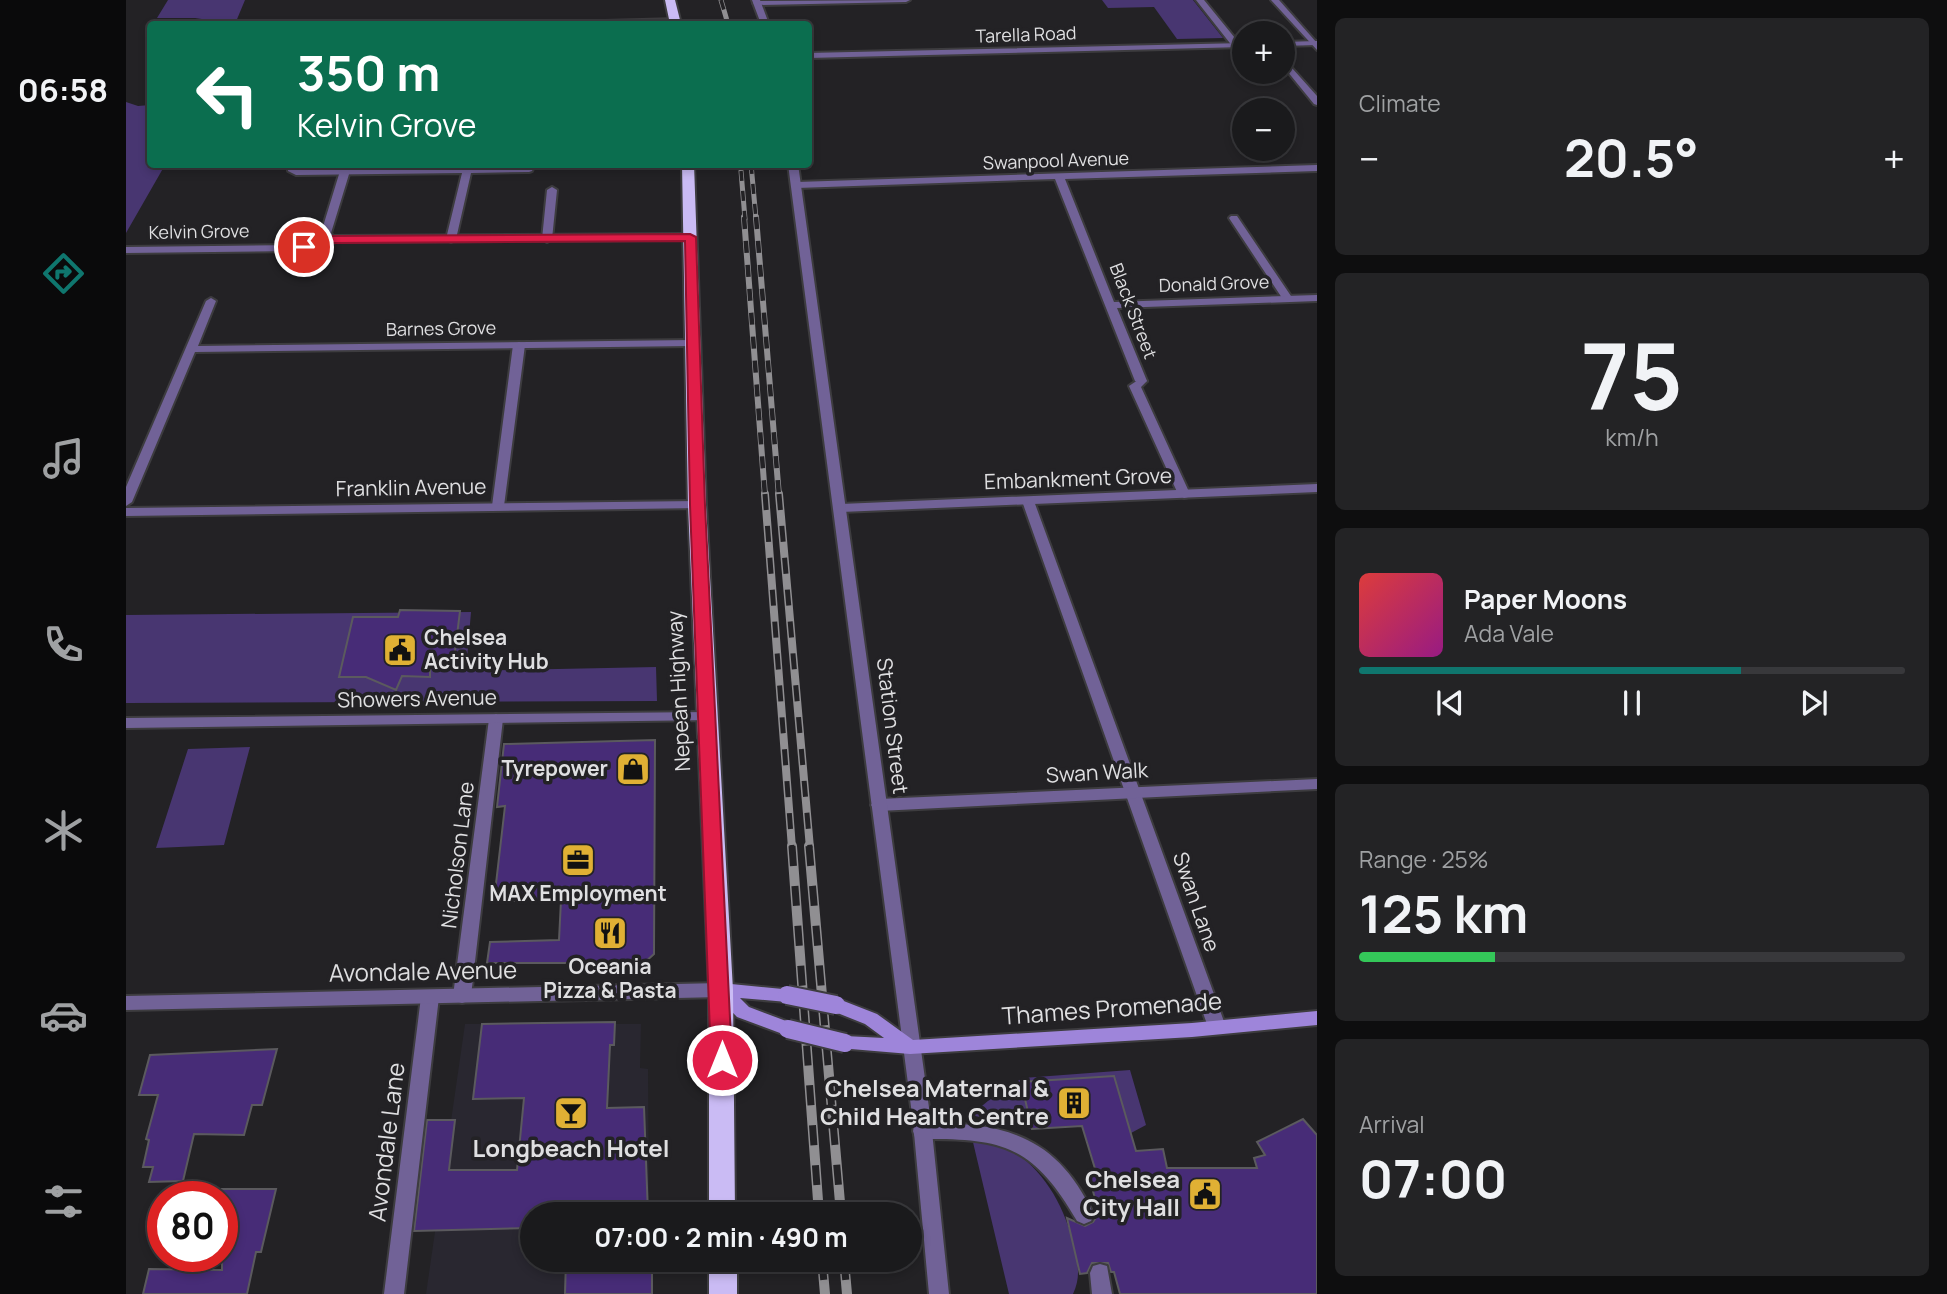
<!DOCTYPE html>
<html lang="en">
<head>
<meta charset="utf-8">
<style>
  :root { --surface:#1a1a1c; --page:#232325; --text:#f1f3f6; --muted:#9fa1a3; --line:#38383b; --accent:#0f766e }
  body { margin:0; font-family:Manrope,sans-serif; background:var(--page); color:var(--text); height:100vh; display:flex; flex-direction:column; font-size:26px; white-space:nowrap }
  * { box-sizing:border-box; margin:0 }
  p { font-size:23px; color:var(--muted) }
  .icon { flex:none; width:38px; height:38px; fill:none; stroke:currentColor; stroke-width:2; stroke-linecap:round; stroke-linejoin:round }
  .map { position:relative; flex:1; overflow:hidden }
  .details { display:flex; flex-direction:column; gap:18px; padding:18px; background:#0e0e0f; width:630px }
  .details>* { flex:none }
  .top-card { position:absolute; left:21px; top:21px; width:665px; height:147px; border-radius:7px; box-shadow:0 4px 10px #0003,0 0 0 2px var(--line); background:#0b6e4f; color:#fff; overflow:hidden }
  .tools { position:absolute; left:1106px; top:21px; display:grid; gap:14px }
  .tools a { display:grid; place-items:center; width:63px; height:63px; border-radius:50%; background:var(--surface); box-shadow:0 4px 10px #0003,0 0 0 2px var(--line); font-size:35px }
  .speed { position:absolute; left:21px; top:1181px; display:flex; gap:14px; font-size:35px; font-weight:700; text-align:center }
  .speed>* { display:grid; place-content:center; width:91px; height:91px; border-radius:50%; background:var(--surface); box-shadow:0 4px 10px #0003,0 0 0 2px var(--line); line-height:1 }
  .speed .limit { border:10px solid #d22; background:#fff; color:#111 }
  .pin { position:absolute; display:grid; place-items:center; width:60px; height:60px; color:#fff; margin:-30px; border:4px solid #fff; border-radius:50%; box-shadow:0 2px 7px #0007 }
  .me { position:absolute; width:77px; margin:-38px; rotate:0deg; stroke-linejoin:round; filter:drop-shadow(0 0 5px #0008) }
  .turn { display:flex; align-items:center; gap:24px; height:147px; padding:0 35px; font-size:32px }
  .turn .icon { width:91px; height:91px; stroke-width:2.5 }
  .turn b { display:block; font-size:49px; line-height:60px }
  .big { font-size:52px; font-weight:700; line-height:1.1 }
  .details .tile { flex:1; display:flex; flex-direction:column; justify-content:center; gap:10px; min-width:0; padding:0 24px; border-radius:10px; background:var(--page) }
  .details .dial { align-items:center; gap:0 }
  .dial b { font-size:91px; line-height:1 }
  .song { display:flex; align-items:center; gap:21px }
  .cover { width:84px; height:84px; border-radius:10px; background:linear-gradient(135deg,hsl(0 70% 55%),hsl(310 70% 35%)) }
  .played { height:7px; border-radius:4px; background:linear-gradient(90deg,var(--accent) 70%,var(--line) 70%) }
  .keys { display:flex; justify-content:space-around; direction:ltr }
  .heat { display:flex; justify-content:space-between; align-items:center; font-size:38px; direction:ltr }
  .charge { height:10px; border-radius:5px; background:linear-gradient(90deg,#34c759 25%,var(--line) 0) }
  .trip { position:absolute; left:394px; top:1202px; width:402px; height:70px; border-radius:35px; background:var(--surface); box-shadow:0 4px 10px #0003,0 0 0 2px var(--line); font-weight:700; line-height:70px; text-align:center }
  main { display:flex; flex:1; min-height:0 }
  .dock { display:flex; flex-direction:column; width:126px; justify-content:space-around; align-items:center; background:#0a0a0b; color:var(--muted) }
  .dock .icon { width:49px; height:49px }
  .dock .active { color:var(--accent) }
  .dock b { font-size:32px; color:var(--text) }
  .map>svg:first-child { display:block }
  .built { fill:#292730 }
  .green { fill:#483671 }
  .building { fill:#472c77; stroke:#5b5a5e; stroke-width:2 }
  .lines { fill:none; stroke-linecap:round; stroke-linejoin:round }
  .service-casing { stroke:#3d3c3f; stroke-width:4 }
  .minor-casing { stroke:#3d3c3f; stroke-width:4 }
  .tertiary-casing { stroke:#3d3c3f; stroke-width:4 }
  .secondary-casing { stroke:#3d3c3f; stroke-width:4 }
  .trunk-casing { stroke:#3d3c3f; stroke-width:4 }
  .service { fill:#716297; fill-rule:evenodd }
  .minor { fill:#716297; fill-rule:evenodd }
  .tertiary { fill:#716297; fill-rule:evenodd }
  .secondary { fill:#9e85da; fill-rule:evenodd }
  .trunk { fill:#cabbf4; fill-rule:evenodd }
  .rail-far3-casing { stroke:#908f92; stroke-width:5 }
  .rail-far2-casing { stroke:#908f92; stroke-width:6 }
  .rail-far1-casing { stroke:#908f92; stroke-width:8 }
  .rail-casing { stroke:#908f92; stroke-width:10 }
  .rail-far3 { stroke:#232225; stroke-width:3.5; stroke-dasharray:10; stroke-linecap:butt }
  .rail-far2 { stroke:#232225; stroke-width:4.5; stroke-dasharray:12; stroke-linecap:butt }
  .rail-far1 { stroke:#232225; stroke-width:5; stroke-dasharray:16; stroke-linecap:butt }
  .rail { stroke:#232225; stroke-width:7; stroke-dasharray:20; stroke-linecap:butt }
  .secondary-bridge-casing { stroke:#3d3c3f; stroke-width:22; stroke-linecap:butt }
  .secondary-bridge { stroke:#9e85da; stroke-width:18 }
  .route { fill:#e11d48; stroke:#92132f; stroke-width:2 }
  .labels { text-anchor:middle; stroke-width:7; stroke-linejoin:round; paint-order:stroke }
  .far-street-label { font-size:18px; fill:#dfdfe1; stroke:#232225 }
  .street-label { font-size:21px; fill:#dfdfe1; stroke:#232225 }
  .poi-label { font-size:21px; font-weight:bold; fill:#dfdfe1; stroke:#232225 }
  .near-street-label { font-size:24px; fill:#dfdfe1; stroke:#232225 }
  .near-poi-label { font-size:24px; font-weight:bold; fill:#dfdfe1; stroke:#232225; text-anchor:end }
</style>
</head>
<body>
<main>
<nav class="dock">
<b>06:58</b>
<svg class="icon active" aria-label="directions" viewBox="0 0 24 24"><path d="M12 3l9 9-9 9-9-9zM9 14v-3h6M13 9l2 2-2 2"/></svg>
<svg class="icon" aria-label="music" viewBox="0 0 24 24"><path d="M9 18V5l10-2v13"/><circle cx="6" cy="18" r="3"/><circle cx="16" cy="16" r="3"/></svg>
<svg class="icon" aria-label="phone" viewBox="0 0 24 24"><path d="M5 4h4l2 5-3 2q2 4 5 5l2-3 5 2v4C11 20 4 13 5 4z"/></svg>
<svg class="icon" aria-label="climate" viewBox="0 0 24 24"><path d="M12 3v18M4 7l16 10M4 17L20 7"/></svg>
<svg class="icon" aria-label="car" viewBox="0 0 24 24"><path d="M5 17H2v-5l4-1 3-4h7l3 4 3 1v5h-3M9 17h6M6 11h13"/><circle cx="7" cy="17" r="2"/><circle cx="17" cy="17" r="2"/></svg>
<svg class="icon" aria-label="filters" viewBox="0 0 24 24"><path d="M4 7h16M4 17h16"/><circle cx="9" cy="7" r="2"/><circle cx="15" cy="17" r="2"/></svg>
</nav>
<div class="map">
<svg width="1191" height="1294" viewBox="0 0 1191 1294">
  <rect width="100%" height="100%" fill="#232225"/>
  <!-- built -->
  <path class="built" d="M339,1024h176l-1,44 8,1 1,145h-117v46h117v34h-223z"/>
  <!-- green -->
  <path class="green" d="M42,0h77l-10,24 -40,-6h-38z
    M976,0h91l30,38 -46,1 -23,-32 -46,1z
    M0,102l12,4 12,-1v59l15,1 -39,68z
    M345,612l-5,59 190,-4 1,34 -531,2v-88z
    M124,747l-26,98 -68,3 32,-99z
    M1004,1070l16,55 -15,8 -40,-8 -70,-43 11,47 -61,-14 29,-24 23,-13z
    M846,1138c57,5 90,57 102,108 4,18 7,31 -1,48h-64z"/>
  <!-- building -->
  <path class="building" d="M274,610l60,1 -7,56 -23,1v9l-28,-1 -6,14 -30,-13h-27l14,-60h45z
    M529,740l-1,214 -10,9h-157l3,-21 69,-2 2,-40 -67,1 11,-95 -8,1 7,-63z
    M489,1022l-1,23h-4l-3,63 37,-1 4,107h-116v14l-118,3 13,-111h28l-6,50h68l7,-72 -51,1 9,-75z
    M151,1049l-15,56h-10l-8,30 -50,-1 -11,47 -34,1 4,-15h-10l6,-27 -3,-1 12,-44h-19l11,-40z
    M988,1076l22,75 27,-2 4,19h90l-3,-10 11,-3 -8,-13 46,-23 14,16v159h-197l-6,-22h-3l-3,-9h-16l-5,10 -7,1 -13,-56 18,8 8,-4 6,-9 -11,-40 8,-1 -14,-46 -50,3 -11,-47z
    M96,1189h54l-15,63h-5l-9,42h-104l6,-25 73,1z
    M440,1260h86v34h-87z"/>
  <g class="lines">
    <!-- service casing -->
    <g class="service-casing">
      <path id="service" d="M1070,0h8l35,43v4h-6z
        M1145,0h8l38,43v7z
        M1157,58l34,38v9l-3,-1 -31,-38z
        M162,164h9l1,5 237,-5 -3,7 -3,1 -58,1 -15,66 -5,3 -5,-3 16,-66 -166,2 -8,-4z
        M426,187l5,3 -5,49 -5,3 -5,-3 5,-49z
        M1105,216h6l56,83 -1,2h-8l-55,-83z
        M206,237l5,3 -1,2 -38,9 -172,2v-6l172,-2z
        M393,342l6,3 -21,161 -6,4 -6,-4 21,-161z
        M1015,378l6,3 -6,6 49,107 -2,3 -4,1 -6,-4 -49,-108z
        M902,497l6,4 192,526 -3,5 -6,2 -6,-2 -3,-5 -186,-526z
        M370,714l7,5 -32,277 -3,5 -6,2 -6,-2 -3,-5 36,-277z
        M304,990l6,2 3,5 -35,297h-20l37,-297 3,-5z
        M796,1123c82,-1 135,12 172,92l-3,6 -7,3 -7,-3c-43,-74 -72,-83 -155,-82l-7,-2 -2,-6 2,-6z
        M974,1264l7,2 5,28h-20l-2,-21 3,-7z"/>
    </g>
    <!-- minor casing -->
    <g class="minor-casing">
      <path id="minor" d="M784,0l-4,2 -149,3 -4,-2 4,-2z
        M552,19l1,2 -4,2 -111,1 4,-2z
        M1191,41v4l-34,1v-4z
        M1118,43v4l-436,11v-5z
        M1191,165v6l-252,8 49,123 203,-7v6l-200,7 30,73 -6,3 -6,-3 -80,-202 -258,9 -5,-3 5,-3z
        M219,168l5,3 -19,62 2,3 357,-2 5,3 -5,3 -361,2 -4,-1 -4,-8 19,-62z
        M85,298l5,3 -18,45 494,-6 6,3 -6,3 -497,6 -63,150 -6,4v-19l80,-186z
        M1191,484v8l-476,20 -6,-4 6,-4z
        M571,501l4,1 2,3 -2,3 -575,8v-8z
        M582,712l7,5 -2,3 -587,8v-10z
        M1191,779v10l-438,22 -5,-2 -3,-4 3,-4 5,-2z
        M595,983l6,2 3,5 -3,5 -6,2 -595,13v-14z"/>
    </g>
    <!-- tertiary casing -->
    <g class="tertiary-casing">
      <path id="tertiary" d="M626,0h8l9,24h-8z
        M662,164h10l133,958 18,172h-20l-16,-172z"/>
    </g>
    <!-- secondary casing -->
    <g class="secondary-casing">
      <path id="secondary" d="M595,983l72,7 3,5 -3,5 -6,2 -47,-4 9,9 45,17 3,5 -3,5 -6,2 -51,-19 -25,-26 3,-6z
        M710,998l41,16 36,26 279,-17 125,-12v14l-125,12 -282,17 -71,-6 -3,-5 3,-5 6,-2 39,2 -19,-14 -35,-14 -3,-5 3,-5z"/>
    </g>
    <!-- trunk casing -->
    <g class="trunk-casing">
      <path id="trunk" d="M539,0h10l6,24h-11z
        M556,164h12l12,341 27,485 2,224h-26v-224l-21,-485z
        M583,1260h28v34h-28z"/>
    </g>
    <!-- service -->
    <use href="#service" class="service"/>
    <!-- minor -->
    <use href="#minor" class="minor"/>
    <!-- tertiary -->
    <use href="#tertiary" class="tertiary"/>
    <!-- secondary -->
    <use href="#secondary" class="secondary"/>
    <!-- trunk -->
    <use href="#trunk" class="trunk"/>
    <!-- rail-far3 casing -->
    <g class="rail-far3-casing">
      <path id="rail-far3" d="M595,0l7,24
        M625,164l5,55
        M615,171l4,48"/>
    </g>
    <!-- rail-far2 casing -->
    <g class="rail-far2-casing">
      <path id="rail-far2" d="M618,217l21,279
        M630,217l23,279"/>
    </g>
    <!-- rail-far1 casing -->
    <g class="rail-far1-casing">
      <path id="rail-far1" d="M639,494l27,354
        M653,494l31,354"/>
    </g>
    <!-- rail casing -->
    <g class="rail-casing">
      <path id="rail" d="M666,846l27,368
        M683,846l32,368
        M696,1260l3,34
        M718,1260l3,34"/>
    </g>
    <!-- rail-far3 -->
    <use href="#rail-far3" class="rail-far3"/>
    <!-- rail-far2 -->
    <use href="#rail-far2" class="rail-far2"/>
    <!-- rail-far1 -->
    <use href="#rail-far1" class="rail-far1"/>
    <!-- rail -->
    <use href="#rail" class="rail"/>
    <!-- secondary-bridge casing -->
    <g class="secondary-bridge-casing">
      <path id="secondary-bridge" d="M661,995l49,10
        M662,1029l57,14"/>
    </g>
    <!-- secondary-bridge -->
    <use href="#secondary-bridge" class="secondary-bridge"/>
  </g>
  <!-- route -->
  <path class="route" d="M564,234l6,3 9,268 27,555 -3,6 -7,3 -8,-3 -3,-6 -21,-555 -5,-264 -352,2 -29,8 -6,-4 34,-11z"/>
  <!-- icons -->
  <defs>
    <g id="civic-square" transform="scale(1.75)"><rect x="-9" y="-9" width="18" height="18" rx="4" fill="#e0b034" stroke="#232225"/><path d="M-.6-6.5H3V-4.5H.6V-3L4-1V1h2V6H-6V1h2V-1L-.6-3ZM-1.2 2.5V6h2.4V2.5Z" fill="#111"/></g>
    <g id="shop-square" transform="scale(1.75)"><rect x="-9" y="-9" width="18" height="18" rx="4" fill="#e0b034" stroke="#232225"/><path d="M-5-2.5h2.3a2.7 3.5 0 0 1 5.4 0H5L5.5 6h-11ZM-1.5-2.5h3a1.5 2.3 0 0 0-3 0Z" fill="#111"/></g>
    <g id="office-square" transform="scale(1.75)"><rect x="-9" y="-9" width="18" height="18" rx="4" fill="#e0b034" stroke="#232225"/><path d="M-6-3h4V-5.5h4V-3h4V5H-6ZM-1-4.5V-3h2v-1.5ZM-6 0V1H6V0Z" fill="#111"/></g>
    <g id="restaurant-square" transform="scale(1.75)"><rect x="-9" y="-9" width="18" height="18" rx="4" fill="#e0b034" stroke="#232225"/><path d="M-5-6h1v4h1v-4h1v4h1v-4h1v5L-1.5 .5V6h-2V.5L-5-1ZM5-6V6H3V1.5H1.5Q1.5-4 5-6Z" fill="#111"/></g>
    <g id="building-square" transform="scale(1.75)"><rect x="-9" y="-9" width="18" height="18" rx="4" fill="#e0b034" stroke="#232225"/><path d="M-4-6H4V6H1V3H-1V6H-4ZM-2.5-4.3h1.7v1.8h-1.7ZM.8-4.3h1.7v1.8H.8ZM-2.5-1h1.7V.8h-1.7ZM.8-1h1.7V.8H.8Z" fill="#111"/></g>
    <g id="bar-square" transform="scale(1.75)"><rect x="-9" y="-9" width="18" height="18" rx="4" fill="#e0b034" stroke="#232225"/><path d="M-6-5H6L.8 .8V4.5H3.5V6h-7V4.5H-.8V.8Z" fill="#111"/></g>
  </defs>
  <g fill-rule="evenodd">
    <use href="#civic-square" x="274" y="650"/>
    <use href="#shop-square" x="507" y="769"/>
    <use href="#office-square" x="452" y="860"/>
    <use href="#restaurant-square" x="484" y="933"/>
    <use href="#building-square" x="948" y="1103"/>
    <use href="#bar-square" x="445" y="1113"/>
    <use href="#civic-square" x="1079" y="1194"/>
  </g>
  <g class="labels">
    <!-- far-street labels -->
    <g class="far-street-label">
      <text transform="translate(900 35) rotate(-2)" y="6">Tarella Road</text>
      <text transform="translate(930 161) rotate(-2)" y="6">Swanpool Avenue</text>
      <text transform="translate(73 232) rotate(-1)" y="6">Kelvin Grove</text>
      <text transform="translate(1088 284) rotate(-2)" y="6">Donald Grove</text>
      <text transform="translate(1007 311) rotate(69)" y="6">Black Street</text>
      <text transform="translate(315 329) rotate(-1)" y="6">Barnes Grove</text>
    </g>
    <!-- street labels -->
    <g class="street-label">
      <text transform="translate(952 479) rotate(-2)" y="7">Embankment Grove</text>
      <text transform="translate(285 488) rotate(-1)" y="7">Franklin Avenue</text>
      <text transform="translate(553 691) rotate(-93)" y="7">Nepean Highway</text>
      <text transform="translate(291 699) rotate(-1)" y="7">Showers Avenue</text>
      <text transform="translate(766 726) rotate(83)" y="7">Station Street</text>
      <text transform="translate(971 773) rotate(-3)" y="7">Swan Walk</text>
      <text transform="translate(332 855) rotate(-83)" y="7">Nicholson Lane</text>
      <text transform="translate(1070 902) rotate(71)" y="7">Swan Lane</text>
    </g>
    <!-- poi labels -->
    <g class="poi-label">
      <text x="298" y="645" text-anchor="start">Chelsea<tspan x="298" dy="24">Activity Hub</tspan></text>
      <text x="482" y="776" text-anchor="end">Tyrepower</text>
      <text x="452" y="901">MAX Employment</text>
      <text x="484" y="974">Oceania<tspan x="484" dy="24">Pizza &amp; Pasta</tspan></text>
    </g>
    <!-- near-street labels -->
    <g class="near-street-label">
      <text transform="translate(297 972) rotate(-1)" y="8">Avondale Avenue</text>
      <text transform="translate(986 1009) rotate(-4)" y="8">Thames Promenade</text>
      <text transform="translate(261 1142) rotate(-83)" y="8">Avondale Lane</text>
    </g>
    <!-- near-poi labels -->
    <g class="near-poi-label">
      <text x="923" y="1097">Chelsea Maternal &amp;<tspan x="923" dy="28">Child Health Centre</tspan></text>
      <text x="445" y="1157" text-anchor="middle">Longbeach Hotel</text>
      <text x="1054" y="1188">Chelsea<tspan x="1054" dy="28">City Hall</tspan></text>
    </g>
  </g>
</svg>
<div class="tools">
<a>+</a>
<a>−</a>
</div>
<div class="speed"><div class="limit">80</div></div>
<div class="pin" style="left:178px;top:247px;background:#d93025"><svg class="icon" aria-label="arrive" viewBox="0 0 24 24"><path d="M6 21V4h12l-3 4 3 4H6"/></svg></div>
<svg class="me" style="left:596px;top:1060px" viewBox="-20 -20 40 40"><circle r="17" fill="#e11d48" stroke="#fff" stroke-width="3"/><path d="M0-11L8 9 0 5-8 9z" fill="#fff"/></svg>
<div class="trip">07:00 · 2 min · 490 m</div>
<div class="top-card">
<div class="turn"><svg class="icon" aria-label="left" viewBox="0 0 24 24"><path d="M17 20v-9H6M10 6l-5 5 5 5"/></svg><div><b>350 m</b>Kelvin Grove</div></div>
</div>
</div>
<section class="details">
<div class="tile"><p>Climate</p>
<div class="heat"><a>−</a><b class="big">20.5°</b><a>+</a></div>
</div>
<div class="tile dial"><b>75</b><p>km/h</p></div>
<div class="tile">
<div class="song"><i class="cover"></i><div><b>Paper Moons</b><p>Ada Vale</p></div></div>
<div class="played"></div>
<div class="keys"><svg class="icon" aria-label="previous" viewBox="0 0 24 24"><path d="M18 5L8 12l10 7zM5 5v14"/></svg><svg class="icon" aria-label="pause" viewBox="0 0 24 24"><path d="M8 5v14M16 5v14"/></svg><svg class="icon" aria-label="next" viewBox="0 0 24 24"><path d="M6 5l10 7-10 7zM19 5v14"/></svg></div>
</div>
<div class="tile"><p>Range · 25%</p><b class="big">125 km</b><div class="charge"></div></div>
<div class="tile"><p>Arrival</p><b class="big">07:00</b></div>
</section>
</main>
</body>
</html>
